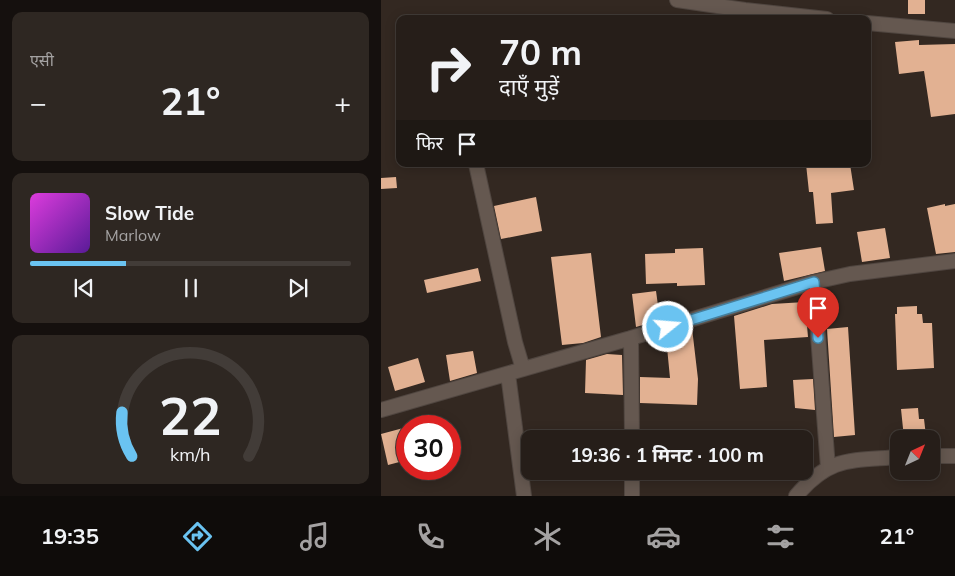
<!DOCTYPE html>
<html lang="hi">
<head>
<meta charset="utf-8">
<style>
  :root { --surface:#261e19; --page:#2e2722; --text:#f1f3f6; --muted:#a4a2a2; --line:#423c38; --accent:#6ac3f1 }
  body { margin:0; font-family:Mulish,"Noto Sans Devanagari",sans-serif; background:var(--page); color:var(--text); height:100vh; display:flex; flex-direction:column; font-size:19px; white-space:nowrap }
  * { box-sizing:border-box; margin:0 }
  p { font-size:16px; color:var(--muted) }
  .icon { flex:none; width:28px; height:28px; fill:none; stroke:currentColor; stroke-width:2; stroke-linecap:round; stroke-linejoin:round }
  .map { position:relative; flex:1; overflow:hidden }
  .panel { display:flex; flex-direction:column; gap:12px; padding:12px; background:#15100e; width:381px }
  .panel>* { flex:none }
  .guide { position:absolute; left:15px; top:15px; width:475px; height:152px; border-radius:10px; box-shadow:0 2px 12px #0003,0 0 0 1px var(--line); background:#261e19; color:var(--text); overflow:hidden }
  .needle { width:32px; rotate:43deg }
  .buttons { position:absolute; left:509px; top:430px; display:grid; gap:10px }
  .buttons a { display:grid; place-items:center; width:50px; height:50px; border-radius:10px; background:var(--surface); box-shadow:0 2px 12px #0003,0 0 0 1px var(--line); font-size:25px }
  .speed { position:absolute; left:15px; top:415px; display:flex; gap:10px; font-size:25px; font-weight:700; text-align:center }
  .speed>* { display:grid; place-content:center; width:65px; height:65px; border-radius:50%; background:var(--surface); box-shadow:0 2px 12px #0003,0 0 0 1px var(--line); line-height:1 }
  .speed .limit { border:8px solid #d22; background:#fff; color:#111 }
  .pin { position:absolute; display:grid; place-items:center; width:42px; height:42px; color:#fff; margin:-51px -21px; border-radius:50% 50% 50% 0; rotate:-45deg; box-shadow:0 0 5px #0007 }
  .pin .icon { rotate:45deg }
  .me { position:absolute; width:55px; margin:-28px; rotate:73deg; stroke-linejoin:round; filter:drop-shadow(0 0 4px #0008) }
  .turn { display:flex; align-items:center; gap:18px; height:105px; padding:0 20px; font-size:22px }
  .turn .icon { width:65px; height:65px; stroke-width:2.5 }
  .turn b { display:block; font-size:35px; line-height:42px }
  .then { display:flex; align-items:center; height:48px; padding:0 20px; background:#0003; gap:10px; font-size:19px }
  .big { font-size:38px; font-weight:700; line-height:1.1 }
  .panel .widget { flex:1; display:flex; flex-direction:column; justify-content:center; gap:8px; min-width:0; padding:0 18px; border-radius:10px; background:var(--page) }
  .panel .dial { align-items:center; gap:0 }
  .dial svg { height:130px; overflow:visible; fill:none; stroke:var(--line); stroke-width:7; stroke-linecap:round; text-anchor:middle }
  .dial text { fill:var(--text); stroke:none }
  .song { display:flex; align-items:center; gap:15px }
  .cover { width:60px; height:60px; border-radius:8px; background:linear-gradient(135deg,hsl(300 70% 55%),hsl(270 70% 35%)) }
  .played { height:5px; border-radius:2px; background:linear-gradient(90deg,var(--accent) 30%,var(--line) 30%) }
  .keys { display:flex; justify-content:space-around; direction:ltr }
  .heat { display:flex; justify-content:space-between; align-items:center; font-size:28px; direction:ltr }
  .trip { position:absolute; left:140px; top:430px; width:292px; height:50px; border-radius:10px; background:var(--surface); box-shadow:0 2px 12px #0003,0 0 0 1px var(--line); font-weight:700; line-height:50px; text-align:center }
  .dock { display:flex; height:80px; justify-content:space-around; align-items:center; background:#0f0c0a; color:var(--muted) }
  .dock .icon { width:35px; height:35px }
  .dock .selected { color:var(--accent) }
  .dock b { font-size:22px; color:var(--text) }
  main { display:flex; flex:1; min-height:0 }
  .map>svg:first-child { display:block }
  .building { fill:#e2b192 }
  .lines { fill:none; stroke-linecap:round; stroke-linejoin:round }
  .minor-casing { stroke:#504640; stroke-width:16 }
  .minor { stroke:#655850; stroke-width:14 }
  .route-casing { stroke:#457f9d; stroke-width:12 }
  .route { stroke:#6ac3f1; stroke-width:9 }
</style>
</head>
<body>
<main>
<section class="panel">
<div class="widget"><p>एसी</p>
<div class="heat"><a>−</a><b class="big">21°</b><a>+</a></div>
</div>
<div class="widget">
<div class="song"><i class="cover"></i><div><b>Slow Tide</b><p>Marlow</p></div></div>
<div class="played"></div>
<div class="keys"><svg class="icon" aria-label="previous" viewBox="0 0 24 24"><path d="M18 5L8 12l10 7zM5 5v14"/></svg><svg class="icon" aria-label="pause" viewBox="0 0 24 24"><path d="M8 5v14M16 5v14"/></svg><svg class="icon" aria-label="next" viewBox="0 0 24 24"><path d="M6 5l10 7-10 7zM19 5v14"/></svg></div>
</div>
<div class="widget dial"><svg viewBox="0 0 100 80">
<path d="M14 69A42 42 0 1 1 86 69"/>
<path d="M14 69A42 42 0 0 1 8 42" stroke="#6ac3f1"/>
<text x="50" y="56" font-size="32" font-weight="700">22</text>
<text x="50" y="72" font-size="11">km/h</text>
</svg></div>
</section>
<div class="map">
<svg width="574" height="496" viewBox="0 0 574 496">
  <rect width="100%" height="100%" fill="#332821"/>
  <!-- building -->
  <path class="building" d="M527,0h17v14h-17z
    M538,40v5l36,-1v70l-24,3 -7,-46 -25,3 -4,-32z
    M425,164h44l4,26 -23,3 2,30 -17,1 -3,-32h-4z
    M15,177l1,11 -16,1v-11z
    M155,197l6,34 -41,8 -7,-33z
    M564,204v2l10,-2v48l-19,2 -9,-46z
    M504,228l5,30 -28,4 -5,-30z
    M440,247l4,24 -41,10 -5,-28z
    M322,248l2,37 -28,1v-3l-31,1 -1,-30 30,-1v-4z
    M210,253l10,84 -18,6 -21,2 -11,-88z
    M97,268l3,13 -54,12 -3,-13z
    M275,291l4,29 -24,7 -4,-33z
    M424,302l3,35 -44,3 3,47 -27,2 -6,-73 38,-12z
    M536,306v8h5l1,9h9l2,45 -37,2 -2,-56h2v-7z
    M467,327l7,108 -21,2 -7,-108z
    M311,328l6,51 -1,26 -57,-2v-26l30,1 -4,-41z
    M92,351l4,22 -27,8 -4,-26z
    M226,354l15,1 1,40 -38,-2 1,-33z
    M37,358l7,24 -30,9 -7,-24z
    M432,379l2,31 -20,-2 -2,-28z
    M537,408l1,11h5l2,17 -22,2 -3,-29z
    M26,427v33l-19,5 -7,-31z"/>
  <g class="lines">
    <!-- minor casing -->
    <g class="minor-casing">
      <path id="minor" d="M296,0l68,10 82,9
        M486,23l88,8
        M95,164l39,178 8,27
        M433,282l14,186
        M250,338l1,101
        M127,374l16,122
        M0,410l250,-72 183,-56 36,-8 105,-13
        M550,456h24
        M251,471v25
        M415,496c34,-40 54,-35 103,-39"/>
    </g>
    <!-- minor -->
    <use href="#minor" class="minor"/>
  </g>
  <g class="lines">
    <!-- route casing -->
    <g class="route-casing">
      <path id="route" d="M287,327l146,-45 4,56"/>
    </g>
    <!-- route -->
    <use href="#route" class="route"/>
  </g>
</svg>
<div class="buttons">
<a><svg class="needle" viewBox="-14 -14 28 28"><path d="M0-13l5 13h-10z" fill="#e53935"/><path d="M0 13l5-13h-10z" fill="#a4a2a2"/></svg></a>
</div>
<div class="speed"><div class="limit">30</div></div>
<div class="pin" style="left:437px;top:338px;background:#d93025"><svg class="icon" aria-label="arrive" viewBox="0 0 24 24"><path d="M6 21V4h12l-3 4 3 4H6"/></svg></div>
<svg class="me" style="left:287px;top:327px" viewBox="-20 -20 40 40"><circle r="17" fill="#6ac3f1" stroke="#fff" stroke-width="3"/><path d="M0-11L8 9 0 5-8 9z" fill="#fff"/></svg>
<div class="trip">19:36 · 1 मिनट · 100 m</div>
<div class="guide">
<div class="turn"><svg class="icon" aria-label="right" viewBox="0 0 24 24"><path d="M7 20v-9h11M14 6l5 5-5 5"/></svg><div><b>70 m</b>दाएँ मुड़ें</div></div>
<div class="then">फिर<svg class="icon" aria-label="arrive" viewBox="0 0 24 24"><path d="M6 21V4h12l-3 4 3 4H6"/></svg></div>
</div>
</div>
</main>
<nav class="dock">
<b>19:35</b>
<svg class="icon selected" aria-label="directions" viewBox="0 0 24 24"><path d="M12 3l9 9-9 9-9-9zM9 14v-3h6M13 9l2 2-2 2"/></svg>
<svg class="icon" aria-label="music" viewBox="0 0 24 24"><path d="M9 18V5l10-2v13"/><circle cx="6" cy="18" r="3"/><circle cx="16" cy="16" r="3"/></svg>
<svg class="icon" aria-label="phone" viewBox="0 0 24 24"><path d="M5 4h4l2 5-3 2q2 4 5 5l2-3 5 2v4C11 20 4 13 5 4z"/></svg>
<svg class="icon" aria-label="climate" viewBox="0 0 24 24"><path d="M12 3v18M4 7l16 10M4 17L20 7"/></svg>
<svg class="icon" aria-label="car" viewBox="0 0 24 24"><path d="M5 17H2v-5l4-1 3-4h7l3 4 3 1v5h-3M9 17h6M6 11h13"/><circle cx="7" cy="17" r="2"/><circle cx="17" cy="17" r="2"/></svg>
<svg class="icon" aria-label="filters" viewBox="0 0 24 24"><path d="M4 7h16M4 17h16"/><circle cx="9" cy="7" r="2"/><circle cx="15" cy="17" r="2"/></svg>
<b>21°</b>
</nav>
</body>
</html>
